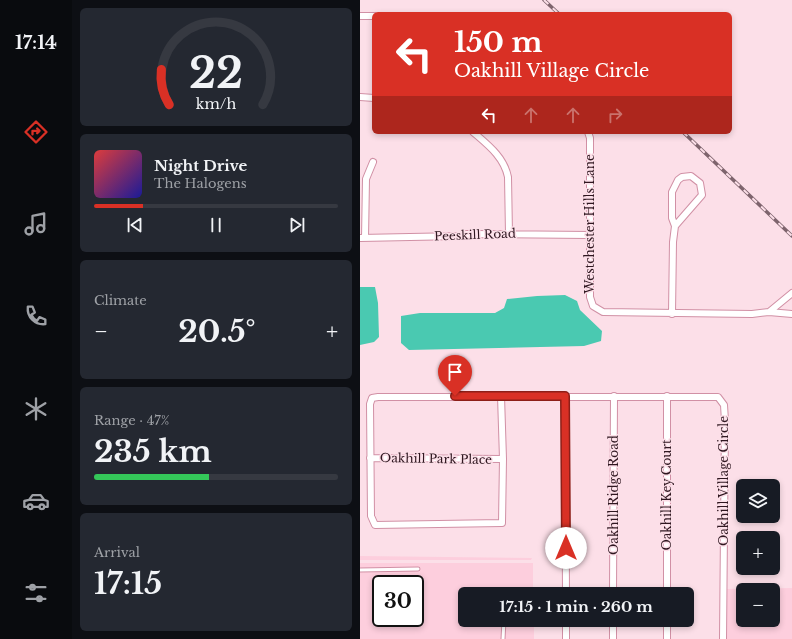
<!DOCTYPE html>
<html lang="en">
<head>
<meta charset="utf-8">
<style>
  :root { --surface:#171b24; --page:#242831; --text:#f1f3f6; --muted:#9ea1a6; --line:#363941; --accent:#d93025 }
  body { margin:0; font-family:"Libre Baskerville",serif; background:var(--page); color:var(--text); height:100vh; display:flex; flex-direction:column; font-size:15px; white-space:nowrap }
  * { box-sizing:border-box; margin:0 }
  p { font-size:13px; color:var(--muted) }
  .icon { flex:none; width:22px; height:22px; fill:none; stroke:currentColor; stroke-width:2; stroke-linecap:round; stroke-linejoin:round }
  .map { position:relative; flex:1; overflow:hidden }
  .side { display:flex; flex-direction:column; gap:8px; padding:8px; background:#0d0f14; width:288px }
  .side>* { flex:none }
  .top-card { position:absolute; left:12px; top:12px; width:360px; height:122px; border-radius:6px; box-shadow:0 2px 6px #0003; background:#d93025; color:#fff; overflow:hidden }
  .buttons { position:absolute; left:376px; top:479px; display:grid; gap:8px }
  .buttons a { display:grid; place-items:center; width:44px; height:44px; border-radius:6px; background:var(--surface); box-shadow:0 2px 6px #0003; font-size:20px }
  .speed { position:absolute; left:12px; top:575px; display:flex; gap:8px; font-size:20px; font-weight:700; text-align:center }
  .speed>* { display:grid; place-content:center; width:52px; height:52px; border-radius:50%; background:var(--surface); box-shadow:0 2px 6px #0003; line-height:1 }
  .speed .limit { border:2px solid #111; border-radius:6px; background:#fff; color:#111 }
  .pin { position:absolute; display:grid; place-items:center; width:34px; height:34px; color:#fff; margin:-41px -17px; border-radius:50% 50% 50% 0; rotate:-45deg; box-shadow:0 0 4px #0007 }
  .pin .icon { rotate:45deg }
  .me { position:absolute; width:44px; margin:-22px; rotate:0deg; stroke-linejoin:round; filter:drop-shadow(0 0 3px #0008) }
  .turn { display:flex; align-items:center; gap:14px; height:84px; padding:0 16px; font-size:18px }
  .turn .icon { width:52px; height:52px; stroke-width:2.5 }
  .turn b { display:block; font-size:28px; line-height:34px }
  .lanes { display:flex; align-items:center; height:38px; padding:0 16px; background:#0003; justify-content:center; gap:20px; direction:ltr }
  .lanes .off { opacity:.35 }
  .big { font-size:30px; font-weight:700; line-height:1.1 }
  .side .tile { flex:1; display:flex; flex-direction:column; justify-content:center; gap:6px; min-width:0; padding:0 14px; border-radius:6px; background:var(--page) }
  .side .dial { align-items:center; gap:0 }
  .dial svg { height:104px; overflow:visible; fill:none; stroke:var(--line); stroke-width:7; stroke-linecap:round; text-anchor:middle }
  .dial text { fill:var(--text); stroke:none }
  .song { display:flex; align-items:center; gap:12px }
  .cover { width:48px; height:48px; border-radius:6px; background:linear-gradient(135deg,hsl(0 70% 55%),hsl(240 70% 35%)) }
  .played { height:4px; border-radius:2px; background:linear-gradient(90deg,var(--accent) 20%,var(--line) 20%) }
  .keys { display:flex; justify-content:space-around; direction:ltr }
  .heat { display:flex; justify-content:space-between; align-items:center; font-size:22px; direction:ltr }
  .charge { height:6px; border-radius:3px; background:linear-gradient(90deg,#34c759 47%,var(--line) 0) }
  .trip { position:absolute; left:98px; top:587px; width:236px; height:40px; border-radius:6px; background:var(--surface); box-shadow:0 2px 6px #0003; font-weight:700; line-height:40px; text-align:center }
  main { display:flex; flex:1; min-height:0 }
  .tab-bar { display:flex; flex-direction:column; width:72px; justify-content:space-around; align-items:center; background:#090b0e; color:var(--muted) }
  .tab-bar .icon { width:28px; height:28px }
  .tab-bar .active { color:var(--accent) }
  .tab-bar b { font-size:18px; color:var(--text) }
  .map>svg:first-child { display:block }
  .built { fill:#fdcedd; fill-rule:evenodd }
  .water { fill:#4ac9b1 }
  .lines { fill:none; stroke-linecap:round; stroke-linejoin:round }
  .lane-casing { stroke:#d190a5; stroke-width:5 }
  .street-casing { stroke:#d190a5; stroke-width:8 }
  .lane { stroke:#fff; stroke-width:3 }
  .street { stroke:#fff; stroke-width:6 }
  .rail-casing { stroke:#7e646d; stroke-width:3.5 }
  .rail { stroke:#fcdfe8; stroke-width:2; stroke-dasharray:6; stroke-linecap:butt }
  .route-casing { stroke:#8d1f18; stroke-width:10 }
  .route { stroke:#d93025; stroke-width:7 }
  .labels { text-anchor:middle; stroke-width:3; stroke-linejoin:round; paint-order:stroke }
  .street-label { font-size:12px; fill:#2f1720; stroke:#fcdfe8 }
</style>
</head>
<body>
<main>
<nav class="tab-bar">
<b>17:14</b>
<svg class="icon active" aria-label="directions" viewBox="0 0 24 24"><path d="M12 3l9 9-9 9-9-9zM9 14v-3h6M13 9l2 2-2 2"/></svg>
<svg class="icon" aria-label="music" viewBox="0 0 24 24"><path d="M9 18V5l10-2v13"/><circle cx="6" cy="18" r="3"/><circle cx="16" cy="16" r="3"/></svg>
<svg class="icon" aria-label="phone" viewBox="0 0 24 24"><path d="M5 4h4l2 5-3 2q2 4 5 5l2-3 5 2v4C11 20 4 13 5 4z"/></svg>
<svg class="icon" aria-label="climate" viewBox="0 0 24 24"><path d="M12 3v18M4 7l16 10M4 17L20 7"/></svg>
<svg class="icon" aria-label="car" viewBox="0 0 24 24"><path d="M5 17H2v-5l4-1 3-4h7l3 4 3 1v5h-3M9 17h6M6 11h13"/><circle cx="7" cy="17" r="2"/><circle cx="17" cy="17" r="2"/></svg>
<svg class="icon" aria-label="filters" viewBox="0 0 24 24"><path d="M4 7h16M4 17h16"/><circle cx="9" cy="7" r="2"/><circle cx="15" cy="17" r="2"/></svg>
</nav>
<section class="side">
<div class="tile dial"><svg viewBox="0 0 100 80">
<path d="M14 69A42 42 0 1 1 86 69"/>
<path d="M14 69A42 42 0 0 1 8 42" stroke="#d93025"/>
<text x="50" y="56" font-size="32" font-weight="700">22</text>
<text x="50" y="72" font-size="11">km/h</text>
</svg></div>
<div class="tile">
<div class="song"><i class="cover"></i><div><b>Night Drive</b><p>The Halogens</p></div></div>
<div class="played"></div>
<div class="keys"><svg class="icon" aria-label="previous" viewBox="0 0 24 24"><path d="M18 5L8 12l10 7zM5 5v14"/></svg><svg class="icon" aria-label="pause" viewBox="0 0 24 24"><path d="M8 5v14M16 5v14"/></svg><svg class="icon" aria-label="next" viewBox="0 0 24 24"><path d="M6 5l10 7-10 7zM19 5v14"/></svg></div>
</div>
<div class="tile"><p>Climate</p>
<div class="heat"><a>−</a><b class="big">20.5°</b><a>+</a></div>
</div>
<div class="tile"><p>Range · 47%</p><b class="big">235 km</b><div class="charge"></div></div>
<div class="tile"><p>Arrival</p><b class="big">17:15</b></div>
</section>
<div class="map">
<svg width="432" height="639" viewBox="0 0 432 639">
  <rect width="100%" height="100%" fill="#fcdfe8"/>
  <!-- built -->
  <path class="built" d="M0,556l172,2 -1,2h-171z
    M0,563h173v31h-68v26h69v19h-174zM21,584h34v34h-34z
    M432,588v51h-66l1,-50zM383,590h30v30h-30z"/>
  <!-- water -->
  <path class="water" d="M0,287h15l3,16 1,34 -5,5 -14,3z
    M205,295l12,6 3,9 22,21 -1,10 -17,5 -175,4 -8,-7v-27l19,-3h75l9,-5 3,-9 30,-3z"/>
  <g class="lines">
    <!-- lane casing -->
    <g class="lane-casing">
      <path id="lane" d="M0,570l58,-1
        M143,639l1,-19"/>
    </g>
    <!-- street casing -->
    <g class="street-casing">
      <path id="street" d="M0,16h14
        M0,97l14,1
        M113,132c15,13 31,25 35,45l1,57
        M228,132l2,6v159l3,9 10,6 149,2 17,-2 23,2
        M0,238l100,-2 7,-2 123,1
        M5,238l1,-59 7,-17
        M409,312l23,-19
        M312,314l1,-72 2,-16 -3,-8v-26l6,-12 4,-3 9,-1 9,7 2,12 -27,31
        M141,396l2,63 -1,64 -127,2 -4,-9 -1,-112 2,-6 6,-1h340l6,8 1,16 -2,218
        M205,396l1,198
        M307,396v198
        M10,458l133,1
        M253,594l1,-198
        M206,620v19
        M307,620v19
        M253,639v-19"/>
    </g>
    <!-- lane -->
    <use href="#lane" class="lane"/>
    <!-- street -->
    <use href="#street" class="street"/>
    <!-- rail casing -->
    <g class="rail-casing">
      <path id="rail" d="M184,0l15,14
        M323,132l109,104"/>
    </g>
    <!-- rail -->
    <use href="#rail" class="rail"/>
  </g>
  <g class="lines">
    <!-- route casing -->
    <g class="route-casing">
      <path id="route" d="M95,396h110l1,152"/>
    </g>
    <!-- route -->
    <use href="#route" class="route"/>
  </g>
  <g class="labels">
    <!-- street labels -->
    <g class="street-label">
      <text transform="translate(230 224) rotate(-90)" y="4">Westchester Hills Lane</text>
      <text transform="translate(115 235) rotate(-2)" y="4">Peeskill Road</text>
      <text transform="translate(76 459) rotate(1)" y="4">Oakhill Park Place</text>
      <text transform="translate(364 481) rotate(-90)" y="4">Oakhill Village Circle</text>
      <text transform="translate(254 495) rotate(-90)" y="4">Oakhill Ridge Road</text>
      <text transform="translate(307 495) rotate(-90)" y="4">Oakhill Key Court</text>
    </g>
  </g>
</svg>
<div class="buttons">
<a><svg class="icon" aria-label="layers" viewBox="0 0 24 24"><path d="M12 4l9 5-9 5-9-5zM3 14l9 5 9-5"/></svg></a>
<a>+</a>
<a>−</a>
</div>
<div class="speed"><div class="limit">30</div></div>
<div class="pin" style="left:95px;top:396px;background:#d93025"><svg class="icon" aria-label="arrive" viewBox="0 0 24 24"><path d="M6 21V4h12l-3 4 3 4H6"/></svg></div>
<svg class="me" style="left:206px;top:548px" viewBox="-20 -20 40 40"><circle r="19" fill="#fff"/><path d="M0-13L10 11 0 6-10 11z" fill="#d93025"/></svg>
<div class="trip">17:15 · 1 min · 260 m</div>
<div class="top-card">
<div class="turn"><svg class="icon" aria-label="left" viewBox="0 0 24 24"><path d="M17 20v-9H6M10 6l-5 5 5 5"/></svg><div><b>150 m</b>Oakhill Village Circle</div></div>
<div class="lanes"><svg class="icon" aria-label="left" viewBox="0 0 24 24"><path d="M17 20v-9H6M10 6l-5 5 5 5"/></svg><svg class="icon off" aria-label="ahead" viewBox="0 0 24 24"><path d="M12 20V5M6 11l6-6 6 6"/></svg><svg class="icon off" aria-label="ahead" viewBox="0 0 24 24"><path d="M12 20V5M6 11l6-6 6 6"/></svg><svg class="icon off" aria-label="right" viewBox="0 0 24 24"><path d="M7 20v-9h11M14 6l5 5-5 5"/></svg></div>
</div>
</div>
</main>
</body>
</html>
